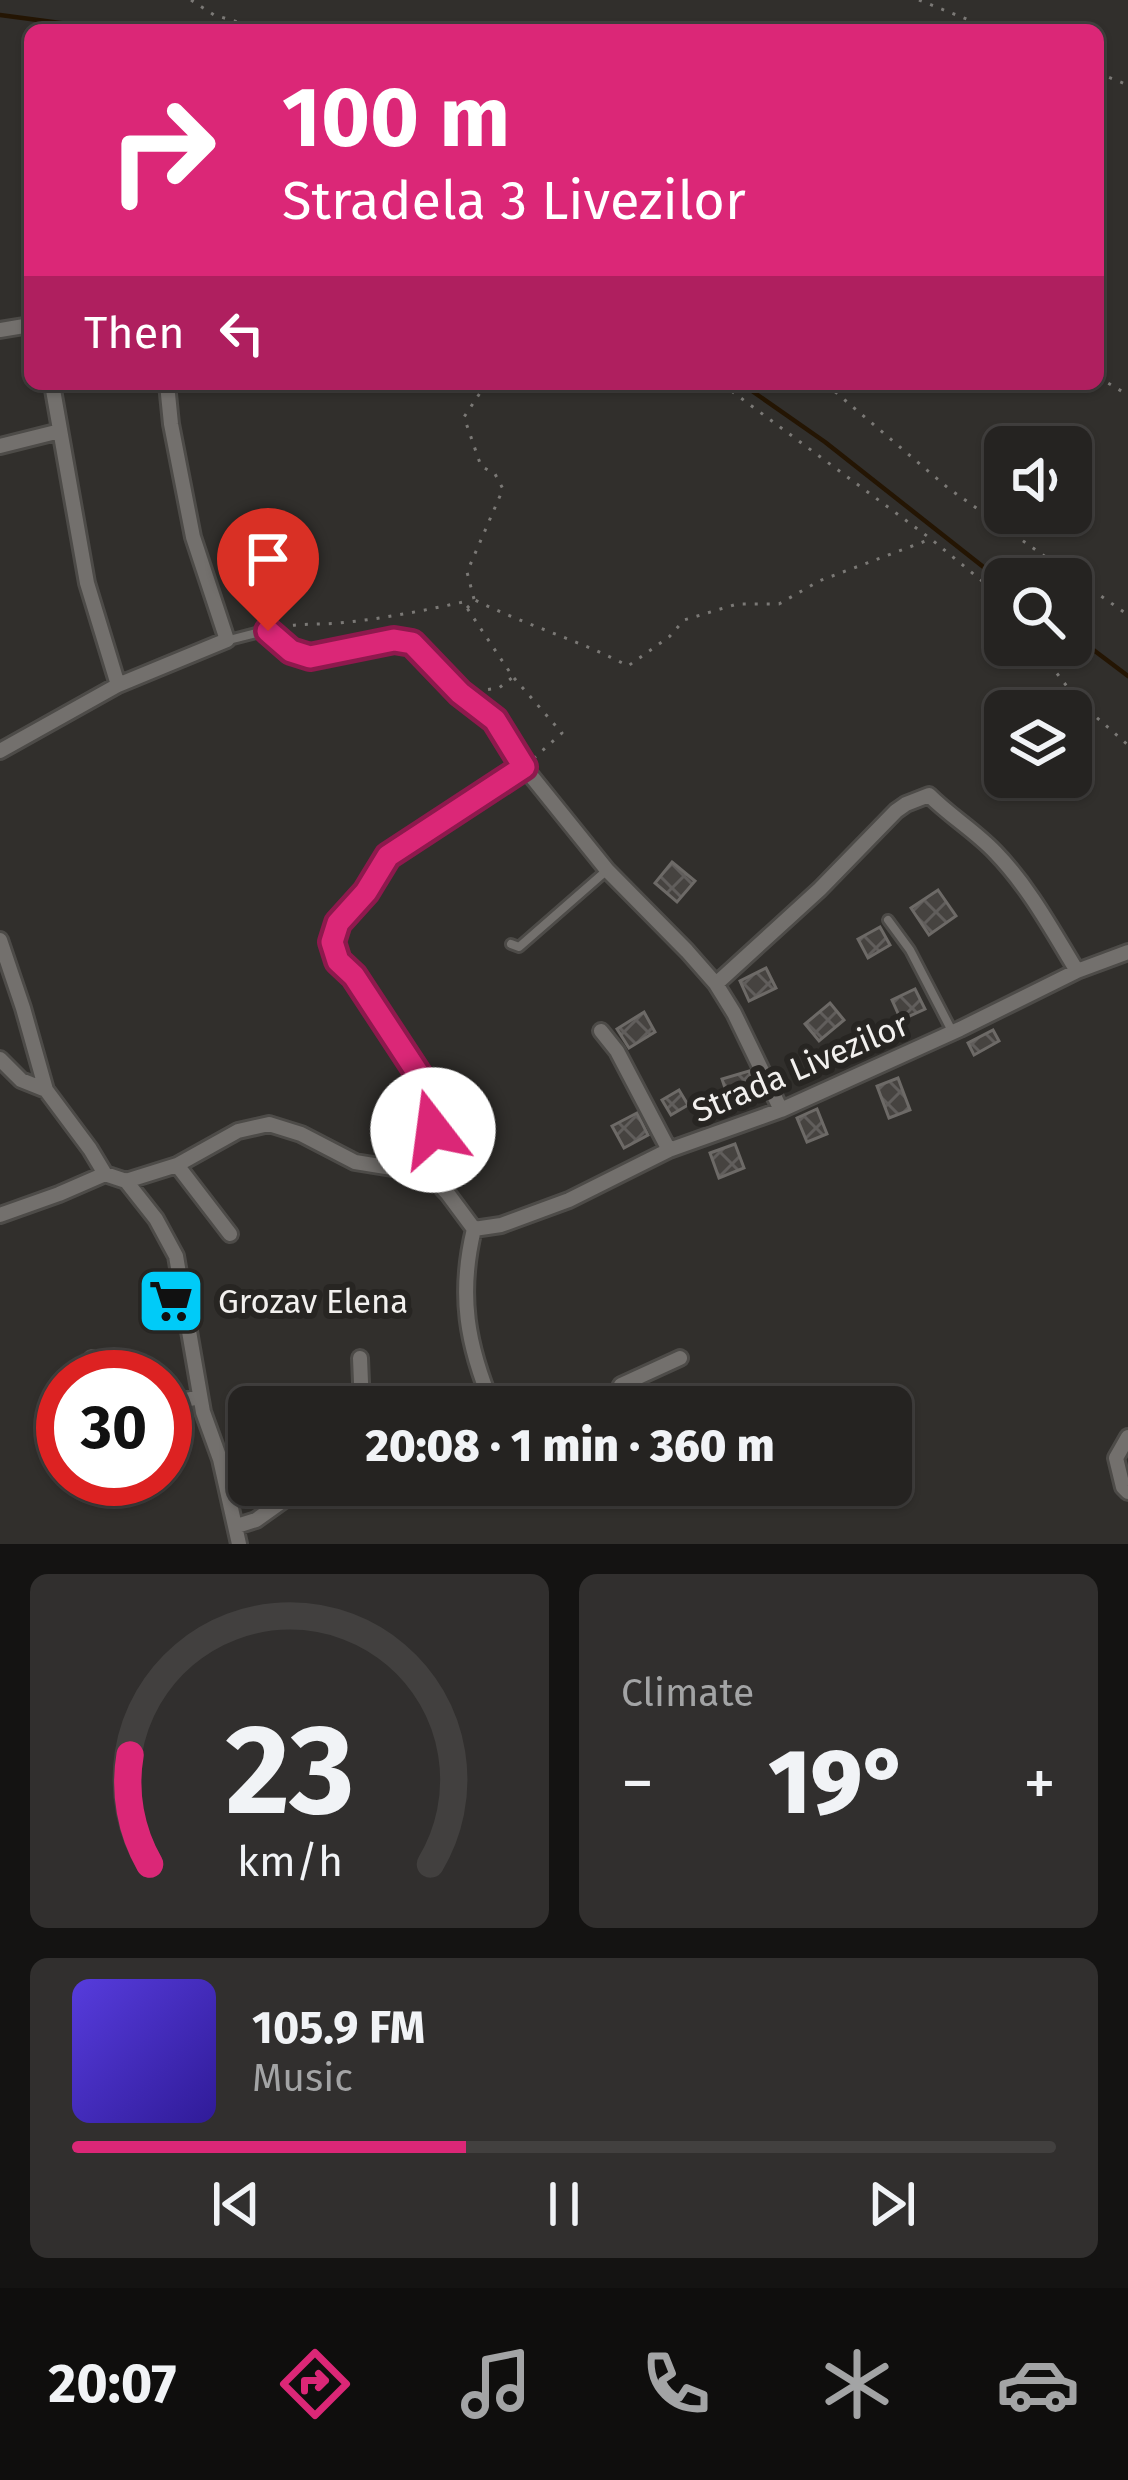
<!DOCTYPE html>
<html lang="en">
<head>
<meta charset="utf-8">
<style>
  :root { --surface:#252321; --page:#312f2e; --text:#f1f3f6; --muted:#a3a4a5; --line:#42403f; --accent:#db2777 }
  body { margin:0; font-family:"Fira Sans",sans-serif; background:var(--page); color:var(--text); height:100vh; display:flex; flex-direction:column; font-size:45px; white-space:nowrap }
  * { box-sizing:border-box; margin:0 }
  p { font-size:39px; color:var(--muted) }
  .icon { flex:none; width:66px; height:66px; fill:none; stroke:currentColor; stroke-width:2; stroke-linecap:round; stroke-linejoin:round }
  .map { position:relative; height:1544px; overflow:hidden }
  .details { display:flex; flex-direction:column; gap:30px; padding:30px; background:#141312; flex:1 }
  .details>* { flex:none }
  .hud { position:absolute; left:24px; top:24px; width:1080px; height:366px; border-radius:18px; box-shadow:0 3px 9px #0004,0 0 0 3px var(--line); background:#db2777; color:#fff; overflow:hidden }
  .tools { position:absolute; left:984px; top:426px; display:grid; gap:24px }
  .tools a { display:grid; place-items:center; width:108px; height:108px; border-radius:18px; background:var(--surface); box-shadow:0 3px 9px #0004,0 0 0 3px var(--line); font-size:60px }
  .speed { position:absolute; left:36px; top:1350px; display:flex; gap:24px; font-size:60px; font-weight:700; text-align:center }
  .speed>* { display:grid; place-content:center; width:156px; height:156px; border-radius:50%; background:var(--surface); box-shadow:0 3px 9px #0004,0 0 0 3px var(--line); line-height:1 }
  .speed .limit { border:18px solid #d22; background:#fff; color:#111 }
  .pin { position:absolute; display:grid; place-items:center; width:102px; height:102px; color:#fff; margin:-123px -51px; border-radius:50% 50% 50% 0; rotate:-45deg; box-shadow:0 0 12px #0007 }
  .pin .icon { rotate:45deg }
  .me { position:absolute; width:132px; margin:-66px; rotate:345deg; stroke-linejoin:round; filter:drop-shadow(0 0 9px #0008) }
  .turn { display:flex; align-items:center; gap:42px; height:252px; padding:0 60px; font-size:54px }
  .turn .icon { width:156px; height:156px; stroke-width:2.5 }
  .turn b { display:block; font-size:84px; line-height:102px }
  .then { display:flex; align-items:center; height:114px; padding:0 60px; background:#0003; gap:24px; font-size:45px }
  .big { font-size:90px; font-weight:800; line-height:1.1 }
  .details .tile { flex:1; display:flex; flex-direction:column; justify-content:center; gap:18px; min-width:0; padding:0 42px; border-radius:18px; background:var(--page) }
  .details .dial { align-items:center; gap:0 }
  .dial svg { height:312px; overflow:visible; fill:none; stroke:var(--line); stroke-width:7; stroke-linecap:round; text-anchor:middle }
  .dial text { fill:var(--text); stroke:none }
  .song { display:flex; align-items:center; gap:36px }
  .cover { width:144px; height:144px; border-radius:18px; background:linear-gradient(135deg,hsl(250 70% 55%),hsl(250 70% 35%)) }
  .played { height:12px; border-radius:6px; background:linear-gradient(90deg,var(--accent) 40%,var(--line) 40%) }
  .keys { display:flex; justify-content:space-around; direction:ltr }
  .heat { display:flex; justify-content:space-between; align-items:center; font-size:66px; direction:ltr }
  .details .tiles { flex:1; display:grid; gap:30px; grid-template-columns:1fr 1fr }
  .tile:last-child { grid-column:span 2 }
  .trip { position:absolute; left:228px; top:1386px; width:684px; height:120px; border-radius:18px; background:var(--surface); box-shadow:0 3px 9px #0004,0 0 0 3px var(--line); font-weight:800; line-height:120px; text-align:center }
  .menu { display:flex; height:192px; justify-content:space-around; align-items:center; background:#0f0e0d; color:var(--muted) }
  .menu .icon { width:84px; height:84px }
  .menu .on { color:var(--accent) }
  .menu b { font-size:54px; color:var(--text) }
  .map>svg:first-child { display:block }
  .lines { fill:none; stroke-linecap:round; stroke-linejoin:round }
  .stream { stroke:#241503; stroke-width:4.5 }
  .building { fill:url(#building-cross-hatch); stroke:#6d6a67; stroke-width:3 }
  .service-casing { stroke:#4d4b48; stroke-width:14 }
  .minor-casing { stroke:#4d4b48; stroke-width:20 }
  .path { stroke:#7b7976; stroke-width:3; stroke-dasharray:3 9; stroke-linecap:butt }
  .service { stroke:#73706d; stroke-width:8 }
  .minor { stroke:#73706d; stroke-width:14 }
  .route-casing { stroke:#8e194d; stroke-width:30 }
  .route { stroke:#db2777; stroke-width:21 }
  .labels { text-anchor:middle; stroke-width:12; stroke-linejoin:round; paint-order:stroke }
  .street-label { font-size:33px; fill:#f2f0ee; stroke:#272522 }
  .poi-label { font-size:33px; fill:#f2f0ee; stroke:#272522; text-anchor:start }
</style>
</head>
<body>
<div class="map">
<svg width="1128" height="1544" viewBox="0 0 1128 1544">
  <defs>
    <pattern id="building-cross-hatch" width="8" height="8" patternUnits="userSpaceOnUse" patternTransform="scale(3)"><rect width="8" height="8" fill="#464340"/><path d="M0 0l8 8M0 8l8-8" fill="none" stroke="#615e5c"/></pattern>
  </defs>
  <rect width="100%" height="100%" fill="#312f2c"/>
  <g class="lines">
    <!-- stream -->
    <path class="stream" d="M0,15l113,15
      M742,384l83,58 180,142
      M1071,633l57,43"/>
  </g>
  <!-- building -->
  <path class="building" d="M672,862l23,19 -18,21 -22,-19z
    M938,890l18,26 -27,19 -18,-27z
    M880,927l10,18 -22,13 -10,-19z
    M766,968l10,20 -27,13 -9,-20z
    M915,989l10,20 -24,11 -9,-20z
    M830,1003l14,17 -25,21 -14,-17z
    M644,1012l11,20 -26,16 -12,-19z
    M993,1030l6,11 -25,14 -6,-12z
    M749,1071l10,20 -30,9 -7,-21z
    M898,1078l12,32 -21,8 -12,-32z
    M679,1090l9,15 -17,10 -9,-15z
    M817,1109l10,25 -20,8 -10,-24z
    M637,1113l11,22 -24,13 -12,-22z
    M735,1144l9,24 -25,10 -9,-25z"/>
  <g class="lines">
    <!-- service casing -->
    <g class="service-casing">
      <path id="service" d="M229,640l39,-10 23,21 19,6 84,-17 18,3 49,50 34,27 28,46
        M888,920l22,30 42,81
        M511,944l8,3 87,-76"/>
    </g>
    <!-- minor casing -->
    <g class="minor-casing">
      <path id="minor" d="M0,330l30,-5
        M52,384l35,199 31,102
        M0,446l60,-15
        M0,751l118,-66 109,-45 -34,-103 -22,-113 -4,-40
        M0,940l23,68 23,82 44,59 15,25 21,7 30,38 20,37 27,156 17,47 19,85
        M716,984l104,-95 76,-78 10,-7 23,-9c21,21 46,36 66,57 34,35 57,78 82,119
        M601,1031l16,20 52,99
        M0,1059l21,21 25,10
        M177,1165l53,69
        M429,1174l7,-22 -17,-77 -65,-99 -16,-15 -6,-19 6,-19 28,-31 22,-36 136,-89 83,103 80,81 29,33 18,29 47,97
        M126,1181l51,-16 61,-34 31,-7 32,10 54,28 74,12 19,20 26,35
        M0,1215l59,-21 46,-20
        M474,1229l27,-4 68,-25 100,-50 112,-40 179,-81 117,-58 51,-19
        M474,1229c-16,66 -7,116 19,178
        M360,1358l2,49
        M92,1359l23,18
        M165,1405l34,-8
        M622,1407l-4,-15 3,-7 59,-27
        M1128,1437l-12,21 7,29 5,5
        M541,1485l4,4h14l10,-4
        M237,1526l19,-6 49,-35"/>
    </g>
    <!-- path -->
    <path class="path" d="M191,0l23,15 51,15
      M919,0l75,30
      M1098,73l30,12
      M1098,377l30,18
      M722,384l209,155 62,51 12,16
      M826,384l122,104 180,127
      M474,599l-7,-27 36,-83 -8,-15 -14,-8 -17,-49 22,-33
      M467,608l8,-8c50,25 104,40 153,66l41,-29 15,-17 53,-16h42l40,-23 112,-42
      M281,627c20,-4 38,-2 58,-4 42,-4 83,-12 124,-21l50,75 -14,11 -22,3
      M1035,645l44,57 49,43
      M514,678l48,55 -28,25"/>
    <!-- service -->
    <use href="#service" class="service"/>
    <!-- minor -->
    <use href="#minor" class="minor"/>
  </g>
  <g class="lines">
    <!-- route casing -->
    <g class="route-casing">
      <path id="route" d="M268,631l23,20 19,6 84,-17 18,3 48,50 35,27 29,47 -136,89 -22,36 -28,31 -6,19 6,19 16,15 65,99 14,55"/>
    </g>
    <!-- route -->
    <use href="#route" class="route"/>
  </g>
  <!-- icons -->
  <defs>
    <g id="supermarket-square" transform="scale(3.45)"><rect x="-9" y="-9" width="18" height="18" rx="4" fill="#00cbf8" stroke="#272522"/><path d="M-6-5.5h2.5l.6 2H6L4.5 2H-2.5L-4.4-4H-6ZM-1.5 3.2a1.3 1.3 0 1 0 .1 0ZM3 3.2a1.3 1.3 0 1 0 .1 0Z" fill="#111"/></g>
  </defs>
  <g fill-rule="evenodd">
    <use href="#supermarket-square" x="171" y="1301"/>
  </g>
  <g class="labels">
    <!-- street labels -->
    <g class="street-label">
      <text transform="translate(800 1067) rotate(-23)" y="12">Strada Livezilor</text>
    </g>
    <!-- poi labels -->
    <g class="poi-label">
      <text x="218" y="1313">Grozav Elena</text>
    </g>
  </g>
</svg>
<div class="tools">
<a><svg class="icon" aria-label="sound" viewBox="0 0 24 24"><path d="M4 9h4l5-4v14l-5-4H4zM17 9q2 3 0 6"/></svg></a>
<a><svg class="icon" aria-label="search" viewBox="0 0 24 24"><circle cx="10" cy="10" r="6"/><path d="M15 15l6 6"/></svg></a>
<a><svg class="icon" aria-label="layers" viewBox="0 0 24 24"><path d="M12 4l9 5-9 5-9-5zM3 14l9 5 9-5"/></svg></a>
</div>
<div class="speed"><div class="limit">30</div></div>
<div class="pin" style="left:268px;top:631px;background:#d93025"><svg class="icon" aria-label="arrive" viewBox="0 0 24 24"><path d="M6 21V4h12l-3 4 3 4H6"/></svg></div>
<svg class="me" style="left:433px;top:1130px" viewBox="-20 -20 40 40"><circle r="19" fill="#fff"/><path d="M0-13L10 11 0 6-10 11z" fill="#db2777"/></svg>
<div class="trip">20:08 · 1 min · 360 m</div>
<div class="hud">
<div class="turn"><svg class="icon" aria-label="right" viewBox="0 0 24 24"><path d="M7 20v-9h11M14 6l5 5-5 5"/></svg><div><b>100 m</b>Stradela 3 Livezilor</div></div>
<div class="then">Then<svg class="icon" aria-label="left" viewBox="0 0 24 24"><path d="M17 20v-9H6M10 6l-5 5 5 5"/></svg></div>
</div>
</div>
<section class="details">
<div class="tiles">
<div class="tile dial"><svg viewBox="0 0 100 80">
<path d="M14 69A42 42 0 1 1 86 69"/>
<path d="M14 69A42 42 0 0 1 9 41" stroke="#db2777"/>
<text x="50" y="56" font-size="32" font-weight="700">23</text>
<text x="50" y="72" font-size="11">km/h</text>
</svg></div>
<div class="tile"><p>Climate</p>
<div class="heat"><a>−</a><b class="big">19°</b><a>+</a></div>
</div>
<div class="tile">
<div class="song"><i class="cover"></i><div><b>105.9 FM</b><p>Music</p></div></div>
<div class="played"></div>
<div class="keys"><svg class="icon" aria-label="previous" viewBox="0 0 24 24"><path d="M18 5L8 12l10 7zM5 5v14"/></svg><svg class="icon" aria-label="pause" viewBox="0 0 24 24"><path d="M8 5v14M16 5v14"/></svg><svg class="icon" aria-label="next" viewBox="0 0 24 24"><path d="M6 5l10 7-10 7zM19 5v14"/></svg></div>
</div>
</div>
</section>
<nav class="menu">
<b>20:07</b>
<svg class="icon on" aria-label="directions" viewBox="0 0 24 24"><path d="M12 3l9 9-9 9-9-9zM9 14v-3h6M13 9l2 2-2 2"/></svg>
<svg class="icon" aria-label="music" viewBox="0 0 24 24"><path d="M9 18V5l10-2v13"/><circle cx="6" cy="18" r="3"/><circle cx="16" cy="16" r="3"/></svg>
<svg class="icon" aria-label="phone" viewBox="0 0 24 24"><path d="M5 4h4l2 5-3 2q2 4 5 5l2-3 5 2v4C11 20 4 13 5 4z"/></svg>
<svg class="icon" aria-label="climate" viewBox="0 0 24 24"><path d="M12 3v18M4 7l16 10M4 17L20 7"/></svg>
<svg class="icon" aria-label="car" viewBox="0 0 24 24"><path d="M5 17H2v-5l4-1 3-4h7l3 4 3 1v5h-3M9 17h6M6 11h13"/><circle cx="7" cy="17" r="2"/><circle cx="17" cy="17" r="2"/></svg>
</nav>
</body>
</html>
